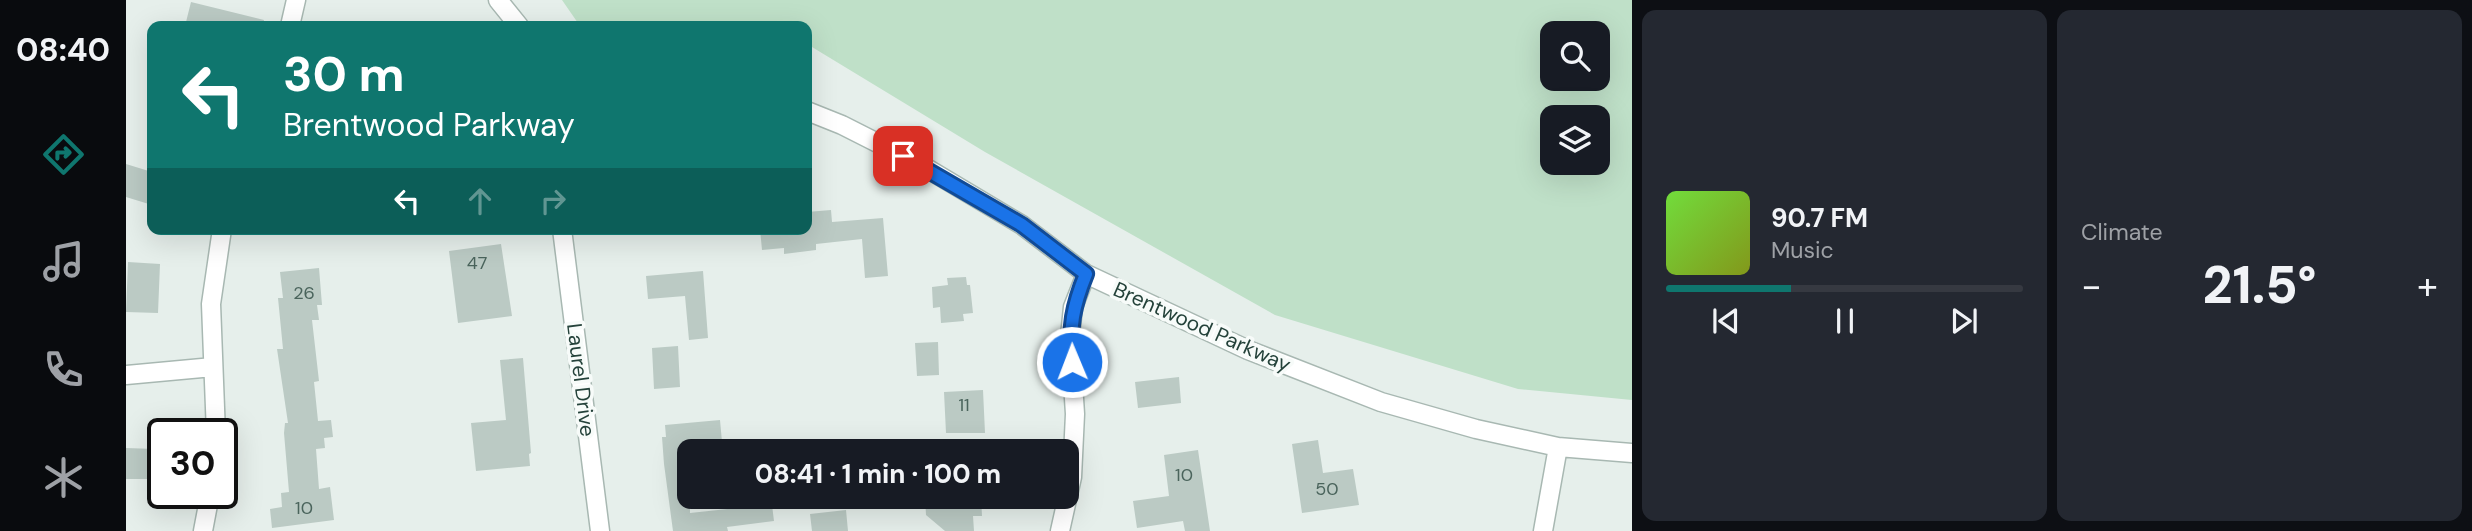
<!DOCTYPE html>
<html lang="en">
<head>
<meta charset="utf-8">
<style>
  :root { --surface:#171b24; --page:#242831; --text:#f1f3f6; --muted:#9ea1a6; --line:#363941; --accent:#0f766e }
  body { margin:0; font-family:"DM Sans",sans-serif; background:var(--page); color:var(--text); height:100vh; display:flex; flex-direction:column; font-size:26px; white-space:nowrap }
  * { box-sizing:border-box; margin:0 }
  p { font-size:23px; color:var(--muted) }
  .icon { flex:none; width:38px; height:38px; fill:none; stroke:currentColor; stroke-width:2; stroke-linecap:round; stroke-linejoin:round }
  .map { position:relative; flex:1; overflow:hidden }
  .panel { display:flex; flex-direction:column; gap:10px; padding:10px; background:#0d0f14; width:840px }
  .panel>* { flex:none }
  .banner { position:absolute; left:21px; top:21px; width:665px; height:214px; border-radius:14px; box-shadow:0 7px 28px #0002; background:#0f766e; color:#fff; overflow:hidden }
  .controls { position:absolute; left:1414px; top:21px; display:grid; gap:14px }
  .controls a { display:grid; place-items:center; width:70px; height:70px; border-radius:14px; background:var(--surface); box-shadow:0 7px 28px #0002; font-size:35px }
  .speed { position:absolute; left:21px; top:418px; display:flex; gap:14px; font-size:35px; font-weight:700; text-align:center }
  .speed>* { display:grid; place-content:center; width:91px; height:91px; border-radius:50%; background:var(--surface); box-shadow:0 7px 28px #0002; line-height:1 }
  .speed .limit { border:4px solid #111; border-radius:10px; background:#fff; color:#111 }
  .pin { position:absolute; display:grid; place-items:center; width:60px; height:60px; color:#fff; margin:-30px; border-radius:14px; box-shadow:0 4px 10px #0006 }
  .me { position:absolute; width:77px; margin:-38px; rotate:359deg; stroke-linejoin:round; filter:drop-shadow(0 0 5px #0008) }
  .turn { display:flex; align-items:center; gap:24px; height:147px; padding:0 21px; font-size:32px }
  .turn .icon { width:91px; height:91px; stroke-width:2.5 }
  .turn b { display:block; font-size:49px; line-height:60px }
  .lanes { display:flex; align-items:center; height:66px; padding:0 21px; background:#0003; justify-content:center; gap:35px; direction:ltr }
  .lanes .off { opacity:.35 }
  .big { font-size:52px; font-weight:800; line-height:1.1 }
  .panel .card { flex:1; display:flex; flex-direction:column; justify-content:center; gap:10px; min-width:0; padding:0 24px; border-radius:14px; background:var(--page) }
  .song { display:flex; align-items:center; gap:21px }
  .cover { width:84px; height:84px; border-radius:10px; background:linear-gradient(135deg,hsl(100 70% 55%),hsl(70 70% 35%)) }
  .played { height:7px; border-radius:4px; background:linear-gradient(90deg,var(--accent) 35%,var(--line) 35%) }
  .keys { display:flex; justify-content:space-around; direction:ltr }
  .heat { display:flex; justify-content:space-between; align-items:center; font-size:38px; direction:ltr }
  .panel .tiles { flex:1; display:grid; gap:10px; grid-template-columns:repeat(2,1fr) }
  .trip { position:absolute; left:551px; top:439px; width:402px; height:70px; border-radius:14px; background:var(--surface); box-shadow:0 7px 28px #0002; font-weight:800; line-height:70px; text-align:center }
  main { display:flex; flex:1; min-height:0 }
  .menu { display:flex; flex-direction:column; width:126px; justify-content:space-around; align-items:center; background:#090b0e; color:var(--muted) }
  .menu .icon { width:49px; height:49px }
  .menu .current { color:var(--accent) }
  .menu b { font-size:32px; color:var(--text) }
  .map>svg:first-child { display:block }
  .green { fill:#bfe0c8; fill-rule:evenodd }
  .building { fill:#bbcac4 }
  .lines { fill:none; stroke-linecap:round; stroke-linejoin:round }
  .minor-casing { stroke:#a8b8b2; stroke-width:21 }
  .minor { stroke:#fff; stroke-width:18 }
  .route-casing { stroke:#114b97; stroke-width:18 }
  .route { stroke:#1a73e8; stroke-width:12 }
  .labels { text-anchor:middle; stroke-width:7; stroke-linejoin:round; paint-order:stroke }
  .number-label { font-size:18px; fill:#4a645c }
  .street-label { font-size:21px; fill:#24423a; stroke:#f7fbf9 }
</style>
</head>
<body>
<main>
<nav class="menu">
<b>08:40</b>
<svg class="icon current" aria-label="directions" viewBox="0 0 24 24"><path d="M12 3l9 9-9 9-9-9zM9 14v-3h6M13 9l2 2-2 2"/></svg>
<svg class="icon" aria-label="music" viewBox="0 0 24 24"><path d="M9 18V5l10-2v13"/><circle cx="6" cy="18" r="3"/><circle cx="16" cy="16" r="3"/></svg>
<svg class="icon" aria-label="phone" viewBox="0 0 24 24"><path d="M5 4h4l2 5-3 2q2 4 5 5l2-3 5 2v4C11 20 4 13 5 4z"/></svg>
<svg class="icon" aria-label="climate" viewBox="0 0 24 24"><path d="M12 3v18M4 7l16 10M4 17L20 7"/></svg>
</nav>
<div class="map">
<svg width="1506" height="531" viewBox="0 0 1506 531">
  <rect width="100%" height="100%" fill="#e6efeb"/>
  <!-- green -->
  <path class="green" d="M436,0h1070v400l-114,-11 -243,-74 -290,-163 -178,-108v-18h-227zM1426,33h46v46h-46zM1426,117h46v46h-46z"/>
  <!-- building -->
  <path class="building" d="M65,2l73,18 -1,6h-78z
    M0,164l26,8v33l-26,-8z
    M705,210l1,12 51,-4 5,58 -23,2 -3,-39 -46,5v6l-32,4v-6l-22,2 -2,-21h47v-17z
    M375,244l11,72 -54,7 -9,-72z
    M2,262l32,2 -2,49 -32,-1z
    M193,268l3,37h-5l2,15h-7l7,61 -5,1 4,39 13,-1 2,17 -9,1 1,10 -9,1 3,40 11,-2 4,33 -62,8 -2,-19 12,-2 -1,-14 8,-1 -5,-59 1,-10h3l-11,-74h6l-5,-51h5l-3,-26z
    M577,271l5,67 -19,2 -4,-44 -37,3 -2,-23z
    M840,277l1,8h3l3,28 -10,1 1,7 -23,2 -1,-16 -7,1 -1,-21 16,-2 -1,-7z
    M812,342l1,33 -22,1 -2,-33z
    M552,346l2,41 -26,2 -2,-41z
    M397,358l8,95 -2,1 1,12 -54,5 -5,-48 35,-3 -6,-60z
    M1053,377l2,26 -43,5 -3,-26z
    M857,390l2,43h-39l-2,-41z
    M594,420l2,22 -32,3v68l56,-6 -2,-10h27l3,24 -47,6 1,4h-55l-9,-67 -2,-27h4l-1,-12z
    M1192,440l5,33 30,-4 6,36 -57,8 -10,-69z
    M0,448l29,1 -2,30h-27z
    M1072,450l12,81h-25l-2,-10 -46,7 -4,-27 36,-5 -5,-41z
    M799,497h56l1,19h-9l1,15h-29l-19,-16z
    M720,510l2,21h-36l-2,-17z"/>
  <g class="lines">
    <!-- minor casing -->
    <g class="minor-casing">
      <path id="minor" d="M372,0l21,26
        M164,26l6,-26
        M681,111l35,14 81,41 99,59 64,49 162,76 133,52 95,27 82,18 74,6
        M436,229l38,302
        M0,375l87,-8
        M90,434l-5,-130 11,-75
        M77,531l7,-37
        M934,531l12,-54 3,-63 -5,-78 3,-29 13,-33
        M1417,531l15,-84"/>
    </g>
    <!-- minor -->
    <use href="#minor" class="minor"/>
  </g>
  <g class="lines">
    <!-- route casing -->
    <g class="route-casing">
      <path id="route" d="M777,156l119,69 64,49c-13,32 -17,53 -14,88"/>
    </g>
    <!-- route -->
    <use href="#route" class="route"/>
  </g>
  <g class="labels">
    <!-- number labels -->
    <g class="number-label">
      <text x="351" y="269">47</text>
      <text x="178" y="299">26</text>
      <text x="838" y="411">11</text>
      <text x="1058" y="481">10</text>
      <text x="1201" y="495">50</text>
      <text x="178" y="514">10</text>
    </g>
    <!-- street labels -->
    <g class="street-label">
      <text transform="translate(1076 327) rotate(24)" y="7">Brentwood Parkway</text>
      <text transform="translate(455 380) rotate(83)" y="7">Laurel Drive</text>
    </g>
  </g>
</svg>
<div class="controls">
<a><svg class="icon" aria-label="search" viewBox="0 0 24 24"><circle cx="10" cy="10" r="6"/><path d="M15 15l6 6"/></svg></a>
<a><svg class="icon" aria-label="layers" viewBox="0 0 24 24"><path d="M12 4l9 5-9 5-9-5zM3 14l9 5 9-5"/></svg></a>
</div>
<div class="speed"><div class="limit">30</div></div>
<div class="pin" style="left:777px;top:156px;background:#d93025"><svg class="icon" aria-label="arrive" viewBox="0 0 24 24"><path d="M6 21V4h12l-3 4 3 4H6"/></svg></div>
<svg class="me" style="left:946px;top:362px" viewBox="-20 -20 40 40"><circle r="17" fill="#1a73e8" stroke="#fff" stroke-width="3"/><path d="M0-11L8 9 0 5-8 9z" fill="#fff"/></svg>
<div class="trip">08:41 · 1 min · 100 m</div>
<div class="banner">
<div class="turn"><svg class="icon" aria-label="left" viewBox="0 0 24 24"><path d="M17 20v-9H6M10 6l-5 5 5 5"/></svg><div><b>30 m</b>Brentwood Parkway</div></div>
<div class="lanes"><svg class="icon" aria-label="left" viewBox="0 0 24 24"><path d="M17 20v-9H6M10 6l-5 5 5 5"/></svg><svg class="icon off" aria-label="ahead" viewBox="0 0 24 24"><path d="M12 20V5M6 11l6-6 6 6"/></svg><svg class="icon off" aria-label="right" viewBox="0 0 24 24"><path d="M7 20v-9h11M14 6l5 5-5 5"/></svg></div>
</div>
</div>
<section class="panel">
<div class="tiles">
<div class="card">
<div class="song"><i class="cover"></i><div><b>90.7 FM</b><p>Music</p></div></div>
<div class="played"></div>
<div class="keys"><svg class="icon" aria-label="previous" viewBox="0 0 24 24"><path d="M18 5L8 12l10 7zM5 5v14"/></svg><svg class="icon" aria-label="pause" viewBox="0 0 24 24"><path d="M8 5v14M16 5v14"/></svg><svg class="icon" aria-label="next" viewBox="0 0 24 24"><path d="M6 5l10 7-10 7zM19 5v14"/></svg></div>
</div>
<div class="card"><p>Climate</p>
<div class="heat"><a>−</a><b class="big">21.5°</b><a>+</a></div>
</div>
</div>
</section>
</main>
</body>
</html>
